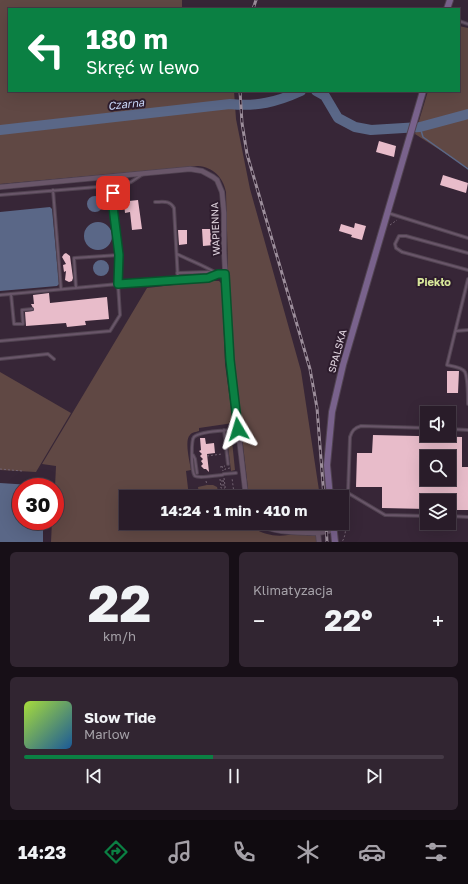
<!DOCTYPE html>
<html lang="pl">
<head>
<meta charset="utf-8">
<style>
  :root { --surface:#291c29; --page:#312531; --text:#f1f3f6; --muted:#a5a1a8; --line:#453a46; --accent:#0b8043 }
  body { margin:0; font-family:"Golos Text",sans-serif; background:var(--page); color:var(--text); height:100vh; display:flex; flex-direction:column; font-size:15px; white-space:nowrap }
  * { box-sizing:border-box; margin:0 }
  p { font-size:13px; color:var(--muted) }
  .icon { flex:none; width:22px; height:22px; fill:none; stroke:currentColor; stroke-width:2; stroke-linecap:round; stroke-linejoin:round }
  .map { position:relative; height:542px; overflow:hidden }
  .panel { display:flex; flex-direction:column; gap:10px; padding:10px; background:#170f17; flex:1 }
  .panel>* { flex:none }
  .top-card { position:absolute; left:8px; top:8px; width:452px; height:84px; border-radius:0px; box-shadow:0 4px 16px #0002,0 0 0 1px var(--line); background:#0b8043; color:#fff; overflow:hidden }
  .controls { position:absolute; left:420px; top:406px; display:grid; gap:8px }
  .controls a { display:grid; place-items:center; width:36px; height:36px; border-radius:0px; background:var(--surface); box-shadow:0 4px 16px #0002,0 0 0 1px var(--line); font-size:20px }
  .speed { position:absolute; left:12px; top:478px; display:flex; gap:8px; font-size:20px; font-weight:700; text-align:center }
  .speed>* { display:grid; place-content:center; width:52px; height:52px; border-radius:50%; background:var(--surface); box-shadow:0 4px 16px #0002,0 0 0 1px var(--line); line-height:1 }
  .speed .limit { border:6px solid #d22; background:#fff; color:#111 }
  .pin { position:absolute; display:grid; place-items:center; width:34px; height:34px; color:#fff; margin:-17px; border-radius:8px; box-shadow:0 2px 6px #0006 }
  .me { position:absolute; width:44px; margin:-22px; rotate:353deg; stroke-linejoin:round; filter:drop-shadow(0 0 3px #0008) }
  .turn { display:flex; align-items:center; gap:14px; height:84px; padding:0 12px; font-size:18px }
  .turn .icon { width:52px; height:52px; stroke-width:2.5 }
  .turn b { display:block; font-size:28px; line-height:34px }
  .big { font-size:30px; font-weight:700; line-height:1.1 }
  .panel .card { flex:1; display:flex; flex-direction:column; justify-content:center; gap:6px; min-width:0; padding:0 14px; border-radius:6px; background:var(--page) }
  .panel .dial { align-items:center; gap:0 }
  .dial b { font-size:52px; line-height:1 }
  .song { display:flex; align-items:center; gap:12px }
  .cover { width:48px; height:48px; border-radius:6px; background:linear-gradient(135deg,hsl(80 70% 55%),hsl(210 70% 35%)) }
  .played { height:4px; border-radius:2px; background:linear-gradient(90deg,var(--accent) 45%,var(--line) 45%) }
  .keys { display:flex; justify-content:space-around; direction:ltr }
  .heat { display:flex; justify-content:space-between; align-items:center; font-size:22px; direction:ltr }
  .panel .tiles { flex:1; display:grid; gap:10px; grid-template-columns:1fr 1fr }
  .card:last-child { grid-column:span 2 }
  .trip { position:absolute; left:119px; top:490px; width:230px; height:40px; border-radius:0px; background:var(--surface); box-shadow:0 4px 16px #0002,0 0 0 1px var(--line); font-weight:700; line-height:40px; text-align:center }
  .tab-bar { display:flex; height:64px; justify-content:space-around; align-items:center; background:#100b10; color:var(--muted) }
  .tab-bar .icon { width:28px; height:28px }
  .tab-bar .current { color:var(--accent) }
  .tab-bar b { font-size:18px; color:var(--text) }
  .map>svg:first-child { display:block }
  .green { fill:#604844 }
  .water { fill:#5a6787 }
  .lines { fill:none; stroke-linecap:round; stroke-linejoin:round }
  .stream { stroke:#5a6787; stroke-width:1.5 }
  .river { stroke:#5a6787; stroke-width:10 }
  .building { fill:#e8bcca; fill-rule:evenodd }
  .lane-casing { stroke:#514351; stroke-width:4 }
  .street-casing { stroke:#514351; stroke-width:6 }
  .secondary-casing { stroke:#514351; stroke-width:8 }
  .path { stroke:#726271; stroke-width:1; stroke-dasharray:2 2; stroke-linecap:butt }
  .lane { stroke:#695669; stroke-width:2 }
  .street { stroke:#695669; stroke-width:4.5 }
  .secondary { stroke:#79628c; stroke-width:6 }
  .rail-casing { stroke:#9c8e9b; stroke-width:3 }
  .rail { stroke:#2d1c2d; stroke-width:1.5; stroke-dasharray:4.5; stroke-linecap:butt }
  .lane-bridge-casing { stroke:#514351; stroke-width:4; stroke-linecap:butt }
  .lane-bridge { stroke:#695669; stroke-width:2 }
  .route-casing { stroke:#07532c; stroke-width:10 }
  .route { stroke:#0b8043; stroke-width:7 }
  .labels { text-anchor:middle; stroke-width:4; stroke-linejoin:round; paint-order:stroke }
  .street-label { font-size:10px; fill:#e2d6e1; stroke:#2d1c2d }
  .water-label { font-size:11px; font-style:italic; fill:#cddbfe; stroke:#2d1c2d }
  .neighbourhood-label { font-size:11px; font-weight:bold; fill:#d8e79a; stroke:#2d1c2d }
</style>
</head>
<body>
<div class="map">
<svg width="468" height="542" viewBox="0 0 468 542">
  <rect width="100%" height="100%" fill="#372637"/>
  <!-- green -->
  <path class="green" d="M0,0h182v9h-173v82h225l2,28 14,70 51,182 19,126h-71l-17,-148 -4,-80 -2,-77c-3,-15 -13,-25 -28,-26l-198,18z
    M459,26l9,2v140l-53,-34 13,-43h31z
    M208,281h11l3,3 3,80 8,59 -34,5v3c-3,1 -7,1 -9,4 -6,5 0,28 1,35l-5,1 3,26h-63v26h123c10,12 26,14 39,12 9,-2 20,1 29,1v6h-266l1,-21h3v-34l1,-21 -14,-2 105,-176z
    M0,372l71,41 -35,59 -36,-2z
    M231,431l4,39 -4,1 -4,-34 1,-5z
    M207,485h6l4,2 1,4 -3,5 -13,1 -3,-2 -1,-8z
    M265,523h59l1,6c-18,4 -43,0 -60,-6z"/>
  <!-- water -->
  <path class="water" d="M87 204a8 8 0 1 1 16 0a8 8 0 1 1-16 0Z
    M50,207l2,2 7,75 -2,2 -57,5v-79z
    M84 236a14 14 0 1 1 28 0a14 14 0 1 1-28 0Z
    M93 268a8 8 0 1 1 16 0a8 8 0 1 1-16 0Z
    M0,483l31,2 6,2h-16v34h22v21h-43z"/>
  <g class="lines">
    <!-- stream -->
    <path class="stream" d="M420,127l3,10 45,32"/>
    <!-- river -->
    <path class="river" d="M316,91l9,5 13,22 17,9 16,3 49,-3 48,-13
      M0,130l230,-26c26,3 47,-2 71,-13"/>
  </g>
  <!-- building -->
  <path class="building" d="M379,141l17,5 -2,11 -18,-5z
    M443,175l25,8 -2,10 -26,-8z
    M138,200l4,29 -10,1 -2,-18 -5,1 -1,-10h6l-1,-2z
    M355,223l11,3 -4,14 -11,-3 1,-2 -13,-4 2,-7 13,4z
    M202,229h12v16l-11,1z
    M178,230h9v14l-8,1z
    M66,253l4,3 3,22 -1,3 -3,1 -4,-2 1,-9 -2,1 -1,-7 3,-1 -4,-7 2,-3z
    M49,293l1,10 57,-6 2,22 -24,2 1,4 -19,2 -1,-4 -40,3 -1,-14 8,-1 1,-1 -3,-6h3l-1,-9z
    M447,371h12l-1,22h-11z
    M373,435l89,2v30h6v43h-19v-9h-22v8l-45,-1v-21h-26l1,-34h15zM427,457h22v22h-22z
    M200,438h5l1,6 8,-1 1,10 -8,1 2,18 -3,-3h-2l-3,-3 2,-2 -2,-3 2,-2 -3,-3 2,-2 -3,-3 2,-1z"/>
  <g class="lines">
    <!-- lane casing -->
    <g class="lane-casing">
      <path id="lane" d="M459,21l9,3
        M53,190l8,99
        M0,195l121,-10 10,-3 12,-8
        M388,213l80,25
        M468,253l-62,-17h-7l-4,8 1,4 6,4 66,18
        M177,254c14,7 28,12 41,20
        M177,273l31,-1 8,2
        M468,279l-21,86c5,1 15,2 18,7 3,7 3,23 3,32
        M178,280l30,-2 10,-4h6
        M76,288l-2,-30 45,-3
        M11,294l3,30h9l-1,-14 10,-1
        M0,295l118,-11 1,-29 -7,-56 1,-6 8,-8
        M456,331l12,-1
        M0,341l110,-10 10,-16 -2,-31 60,-4 -4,-72c-4,-8 -11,-6 -19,-6
        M0,359l48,-5 6,5
        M427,428l-66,-2c-7,2 -9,5 -11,11l-2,56 37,22 42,1
        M449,429l19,1
        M224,430l4,34
        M193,455l2,4 2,14
        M224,474l12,-1
        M222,475c-5,0 -23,4 -27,1 -4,-4 -4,-36 -1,-39 7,-6 27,-6 36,-7
        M449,516l19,1"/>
    </g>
    <!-- street casing -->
    <g class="street-casing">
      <path id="street" d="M0,187l190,-18 12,2 11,6 4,3 5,12 2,21v37l6,110 16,137
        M258,523c17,11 41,9 60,10
        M319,542l-1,-9 16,-3"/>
    </g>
    <!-- secondary casing -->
    <g class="secondary-casing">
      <path id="secondary" d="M447,9l3,-9
        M330,497l-3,-32 5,-53 11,-47 80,-274
        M333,523l2,19"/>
    </g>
    <!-- path -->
    <path class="path" d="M390,225l7,-5
      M207,456l15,-2
      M222,466l1,5
      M220,467l5,-1
      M0,469l22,2
      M225,470v-1l5,-1
      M224,478l2,16 8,-1 -2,-15
      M220,479l1,9h4
      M222,480v6h2l-1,-7
      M206,481l1,4
      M342,520c5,7 4,15 0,22"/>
    <!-- lane -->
    <use href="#lane" class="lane"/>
    <!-- street -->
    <use href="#street" class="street"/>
    <!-- secondary -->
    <use href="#secondary" class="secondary"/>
    <!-- rail casing -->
    <g class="rail-casing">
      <path id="rail" d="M253,9l3,-9
        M240,91l2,32 5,31 63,215 7,39 7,89
        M326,523l1,19"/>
    </g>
    <!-- rail -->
    <use href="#rail" class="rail"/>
    <!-- lane-bridge casing -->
    <g class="lane-bridge-casing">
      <path id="lane-bridge" d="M222,475l2,-1"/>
    </g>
    <!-- lane-bridge -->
    <use href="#lane-bridge" class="lane-bridge"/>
  </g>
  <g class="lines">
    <!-- route casing -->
    <g class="route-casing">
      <path id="route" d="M113,193l-1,6 7,56 -1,29 90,-6 10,-4h7l5,86 8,69"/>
    </g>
    <!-- route -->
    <use href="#route" class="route"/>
  </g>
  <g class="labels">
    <!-- street labels -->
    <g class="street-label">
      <text transform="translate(215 229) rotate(-92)" y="4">WAPIENNA</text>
      <text transform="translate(337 351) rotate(-75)" y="4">SPALSKA</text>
    </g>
    <!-- water labels -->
    <g class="water-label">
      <text transform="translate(126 104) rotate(-6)" y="4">Czarna</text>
    </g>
    <!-- neighbourhood labels -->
    <g class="neighbourhood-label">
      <text x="434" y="286">Piekło</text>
    </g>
  </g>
</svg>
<div class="controls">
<a><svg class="icon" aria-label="sound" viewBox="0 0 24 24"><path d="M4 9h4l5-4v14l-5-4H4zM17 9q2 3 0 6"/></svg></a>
<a><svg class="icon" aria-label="search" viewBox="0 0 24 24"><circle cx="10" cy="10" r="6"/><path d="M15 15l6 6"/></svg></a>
<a><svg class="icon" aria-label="layers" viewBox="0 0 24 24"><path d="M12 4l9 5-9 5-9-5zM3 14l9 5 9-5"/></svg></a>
</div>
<div class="speed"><div class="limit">30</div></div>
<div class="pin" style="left:113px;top:193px;background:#d93025"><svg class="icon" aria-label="arrive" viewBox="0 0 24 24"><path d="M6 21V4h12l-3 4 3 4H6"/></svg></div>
<svg class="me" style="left:238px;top:429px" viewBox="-20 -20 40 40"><path d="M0-17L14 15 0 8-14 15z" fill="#0b8043" stroke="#fff" stroke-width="4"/></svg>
<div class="trip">14:24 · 1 min · 410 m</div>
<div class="top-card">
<div class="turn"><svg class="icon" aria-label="left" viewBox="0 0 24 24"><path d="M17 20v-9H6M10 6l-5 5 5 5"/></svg><div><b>180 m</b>Skręć w lewo</div></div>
</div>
</div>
<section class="panel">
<div class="tiles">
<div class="card dial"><b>22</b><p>km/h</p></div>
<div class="card"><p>Klimatyzacja</p>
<div class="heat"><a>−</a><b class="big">22°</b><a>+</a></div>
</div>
<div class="card">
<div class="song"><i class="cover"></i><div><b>Slow Tide</b><p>Marlow</p></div></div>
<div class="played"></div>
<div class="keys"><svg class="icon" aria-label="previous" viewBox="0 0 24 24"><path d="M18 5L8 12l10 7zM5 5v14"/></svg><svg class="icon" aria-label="pause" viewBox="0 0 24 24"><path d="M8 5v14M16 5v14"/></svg><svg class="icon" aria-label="next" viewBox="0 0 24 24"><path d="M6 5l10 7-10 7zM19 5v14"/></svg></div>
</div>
</div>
</section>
<nav class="tab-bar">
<b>14:23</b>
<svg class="icon current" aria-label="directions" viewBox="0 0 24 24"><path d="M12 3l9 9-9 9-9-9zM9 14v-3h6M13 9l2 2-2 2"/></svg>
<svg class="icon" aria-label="music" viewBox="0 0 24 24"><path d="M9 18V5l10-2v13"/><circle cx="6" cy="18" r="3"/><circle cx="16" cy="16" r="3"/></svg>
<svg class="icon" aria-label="phone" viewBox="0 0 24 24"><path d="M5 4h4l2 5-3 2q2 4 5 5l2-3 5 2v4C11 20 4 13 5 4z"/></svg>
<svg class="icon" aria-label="climate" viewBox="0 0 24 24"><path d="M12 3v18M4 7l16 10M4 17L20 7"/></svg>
<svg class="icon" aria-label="car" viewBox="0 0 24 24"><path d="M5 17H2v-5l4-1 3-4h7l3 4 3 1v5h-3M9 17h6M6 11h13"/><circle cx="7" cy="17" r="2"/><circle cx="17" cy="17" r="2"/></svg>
<svg class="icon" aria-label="filters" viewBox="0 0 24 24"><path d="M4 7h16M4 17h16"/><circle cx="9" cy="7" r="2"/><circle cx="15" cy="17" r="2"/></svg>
</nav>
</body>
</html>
